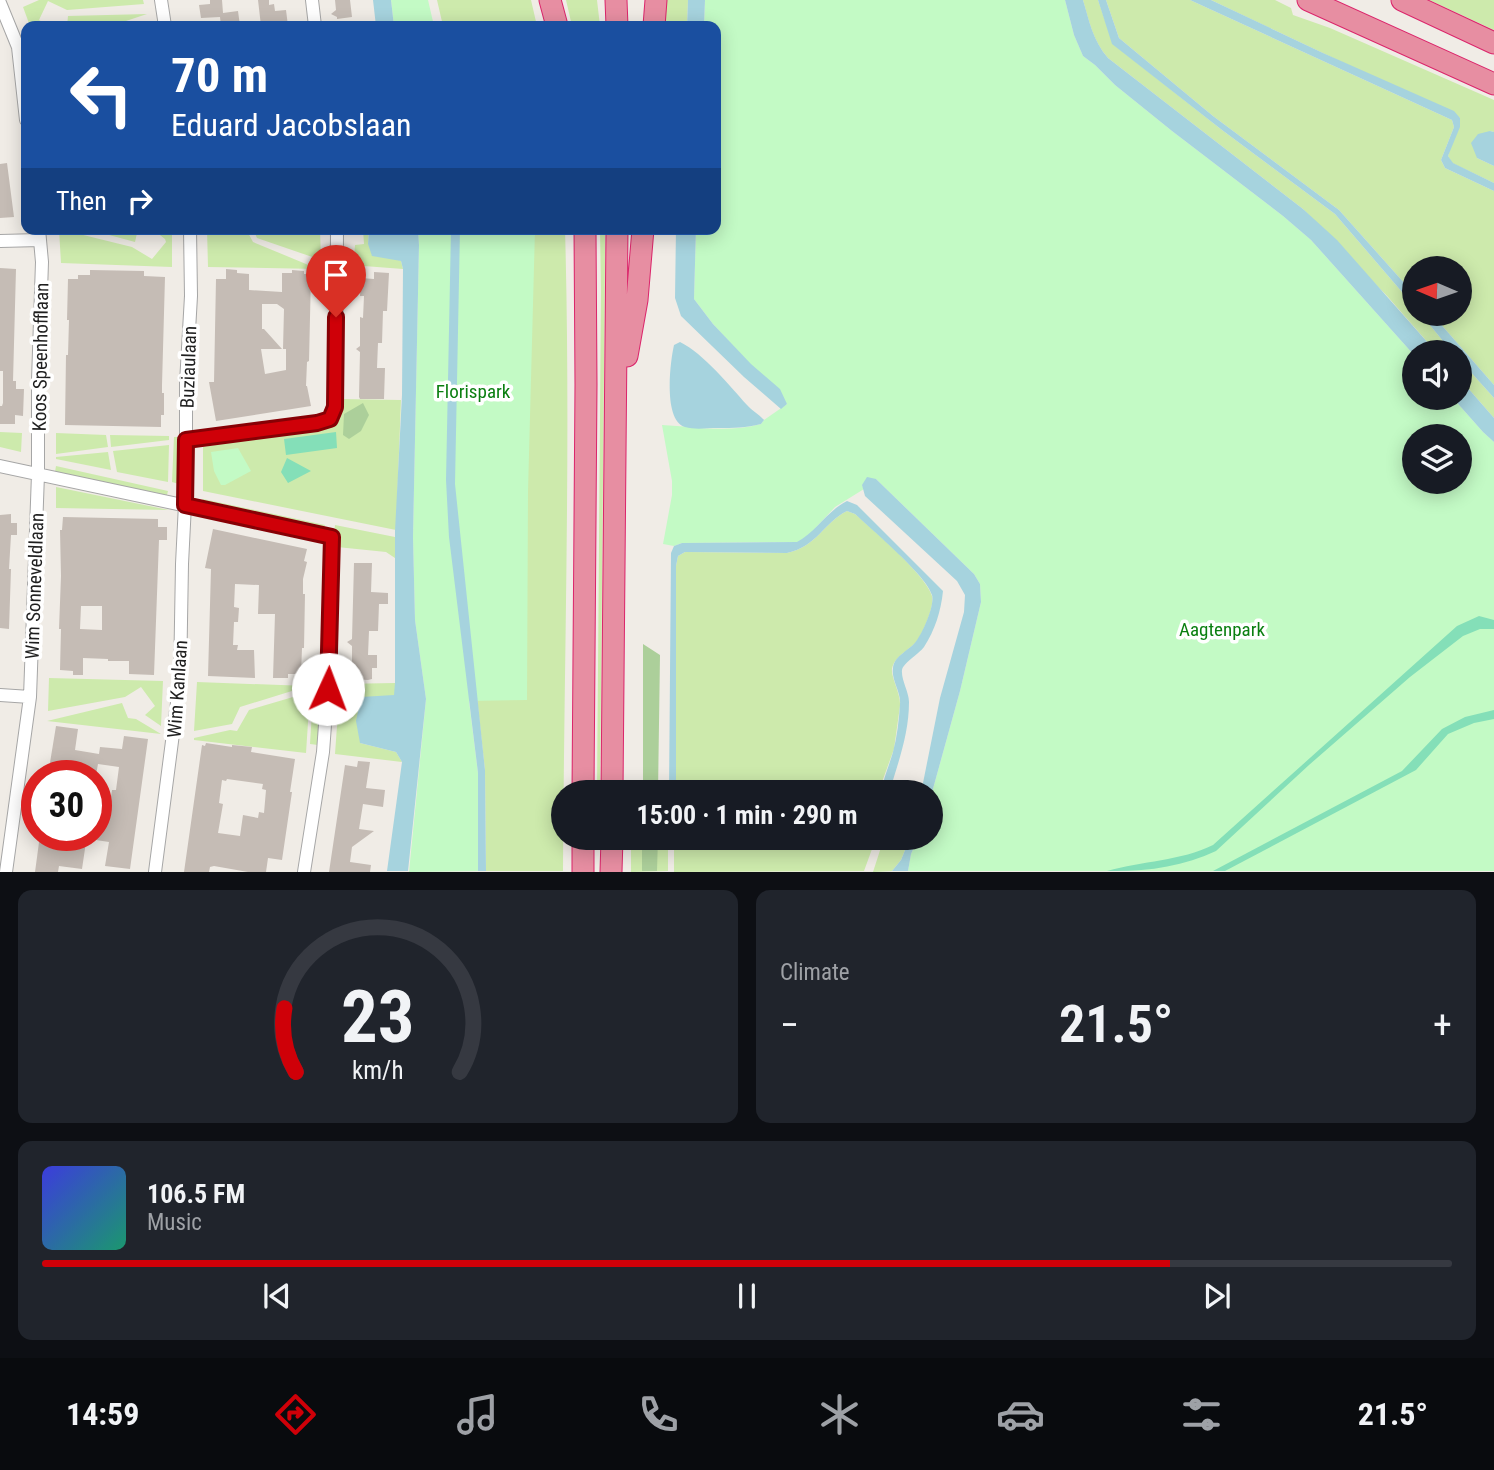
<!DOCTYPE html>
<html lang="en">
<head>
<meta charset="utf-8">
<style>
  :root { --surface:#171b24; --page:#20242c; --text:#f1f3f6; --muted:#9ea1a6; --line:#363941; --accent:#cf0008 }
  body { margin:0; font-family:"Roboto Condensed",sans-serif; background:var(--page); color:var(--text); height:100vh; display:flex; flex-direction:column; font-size:26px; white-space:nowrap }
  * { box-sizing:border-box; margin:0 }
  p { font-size:23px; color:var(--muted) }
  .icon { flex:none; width:38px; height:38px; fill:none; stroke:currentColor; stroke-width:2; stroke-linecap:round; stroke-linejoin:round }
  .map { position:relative; height:872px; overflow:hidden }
  .sheet { display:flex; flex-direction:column; gap:18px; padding:18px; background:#0d0f14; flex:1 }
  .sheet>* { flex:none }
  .hud { position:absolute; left:21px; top:21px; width:700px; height:214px; border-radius:14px; box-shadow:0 4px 18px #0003; background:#1a4fa0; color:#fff; overflow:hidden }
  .needle { width:46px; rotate:272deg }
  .buttons { position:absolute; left:1402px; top:256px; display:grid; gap:14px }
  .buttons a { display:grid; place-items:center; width:70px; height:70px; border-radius:50%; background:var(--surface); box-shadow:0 4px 18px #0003; font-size:35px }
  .speed { position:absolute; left:21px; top:760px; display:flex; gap:14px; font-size:35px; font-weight:700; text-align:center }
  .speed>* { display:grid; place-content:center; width:91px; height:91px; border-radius:50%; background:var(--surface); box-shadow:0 4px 18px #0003; line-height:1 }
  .speed .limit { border:10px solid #d22; background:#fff; color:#111 }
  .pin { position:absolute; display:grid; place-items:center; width:60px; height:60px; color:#fff; margin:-72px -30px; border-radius:50% 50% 50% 0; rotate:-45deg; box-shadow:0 0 7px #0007 }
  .pin .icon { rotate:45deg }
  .me { position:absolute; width:77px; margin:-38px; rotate:2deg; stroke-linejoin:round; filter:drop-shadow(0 0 5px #0008) }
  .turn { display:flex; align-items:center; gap:24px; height:147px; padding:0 35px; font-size:32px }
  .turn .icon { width:91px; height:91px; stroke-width:2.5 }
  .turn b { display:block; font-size:49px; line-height:60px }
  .then { display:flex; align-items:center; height:66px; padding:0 35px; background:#0003; gap:14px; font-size:26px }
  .big { font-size:52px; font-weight:700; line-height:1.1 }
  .sheet .widget { flex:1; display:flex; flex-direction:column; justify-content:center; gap:10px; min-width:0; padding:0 24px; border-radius:14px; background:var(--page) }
  .sheet .dial { align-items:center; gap:0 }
  .dial svg { height:182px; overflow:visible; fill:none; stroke:var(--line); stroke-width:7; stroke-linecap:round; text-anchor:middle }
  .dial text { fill:var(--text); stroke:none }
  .song { display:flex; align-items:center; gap:21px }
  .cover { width:84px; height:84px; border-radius:10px; background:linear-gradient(135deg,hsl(240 70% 55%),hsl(160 70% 35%)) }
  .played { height:7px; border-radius:4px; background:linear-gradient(90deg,var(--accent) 80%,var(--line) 80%) }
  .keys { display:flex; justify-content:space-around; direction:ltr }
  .heat { display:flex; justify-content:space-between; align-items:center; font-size:38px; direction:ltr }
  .sheet .tiles { flex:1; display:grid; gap:18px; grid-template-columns:1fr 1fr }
  .widget:last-child { grid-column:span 2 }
  .trip { position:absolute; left:551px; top:780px; width:392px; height:70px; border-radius:35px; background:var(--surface); box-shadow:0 4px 18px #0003; font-weight:700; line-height:70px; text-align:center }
  .tabs { display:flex; height:112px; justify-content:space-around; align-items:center; background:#090b0e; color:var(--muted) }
  .tabs .icon { width:49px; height:49px }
  .tabs .selected { color:var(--accent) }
  .tabs b { font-size:32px; color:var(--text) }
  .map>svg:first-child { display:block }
  .grass { fill:#cdeaac }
  .forest { fill:#accf9a }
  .park { fill:#c3fac5; fill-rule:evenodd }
  .pitch { fill:#84dfb8 }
  .water { fill:#a6d3de }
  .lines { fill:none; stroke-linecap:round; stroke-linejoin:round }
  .stream { stroke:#a6d3de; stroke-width:4.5 }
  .building { fill:#c5bcb5; fill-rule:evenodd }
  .minor-casing { stroke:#a6a6a6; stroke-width:14 }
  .motorway-casing { stroke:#db256b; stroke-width:23 }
  .minor { stroke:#fff; stroke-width:12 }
  .motorway { stroke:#e78ea2; stroke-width:21 }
  .route-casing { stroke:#870005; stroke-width:18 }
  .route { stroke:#cf0008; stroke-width:12 }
  .labels { text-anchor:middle; stroke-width:7; stroke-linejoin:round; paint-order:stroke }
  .street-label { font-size:19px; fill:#1f1f1f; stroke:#fff }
  .park-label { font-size:19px; fill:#0b7f11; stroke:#fff }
</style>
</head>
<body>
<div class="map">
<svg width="1494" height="872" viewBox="0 0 1494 872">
  <rect width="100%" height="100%" fill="#f0ece6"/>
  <!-- grass -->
  <path class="grass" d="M39,0h104l1,4 -77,6 -19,-9 -9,19 11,6h-20l-7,-19z
    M437,0h94l6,26h-94z
    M566,0h31l3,26h-28z
    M665,0h23l-1,26h-24z
    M1083,0h15l15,44 109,86 113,84 79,92v7h6l32,39h-16l-48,-55 -85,-88 -195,-151c-15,-17 -19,-37 -25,-58z
    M1106,0h84l262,120 2,7 -13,33 4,8 49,23v194l-63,-72h29v-45h-46v26l-75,-84 -126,-94 -88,-73 -6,-5z
    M1211,0h64l16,8 2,7 37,13 164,72v32l-4,-1 -13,27 17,8v17l-42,-20 -4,-7 12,-38z
    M1429,0h65v30z
    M147,14l-36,12h-44l1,-10z
    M59,229l73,18 20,12 14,-17 -1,-3 -9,-7 3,-3h13v38l-111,-4z
    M87,229h51l-3,13z
    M207,229h39l7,13 65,27 -110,-2z
    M253,229h67l1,31 -64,-22z
    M363,229h6l-1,15 33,17 2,8 -52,-4 -1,-7 4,-1 1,-12 9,-1z
    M460,229h105c6,214 -1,429 -2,642h-77l-1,-101 -15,-135z
    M600,229h5v36l-5,528h-3l4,-502z
    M1460,360l34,38v20l-34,-39z
    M340,399l61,1 -5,130 -193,-39v-44l133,-22 2,-2z
    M0,432l22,1 -1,19 -21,-5z
    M56,433l50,2 2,12 -52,7z
    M110,435l59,1v4l-58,7z
    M174,437h7l-2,47 -7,-2z
    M169,445l-1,37 -51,-10 -4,-21z
    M108,452l3,18 -55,-11v-2z
    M56,466l112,25 -1,4 -112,-23z
    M56,487l113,23 -113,-2z
    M203,499l122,26 -1,3 -122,-24 -1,-3z
    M847,511l8,3c18,16 72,62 77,82 3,9 -9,37 -15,45 -7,9 -23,15 -25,28 -1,9 9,25 8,37l-6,43 -12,33 -1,11h-205v-227l2,-10 7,-4 102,1c31,-7 36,-30 60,-42z
    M335,525l60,12v21l-9,-6 -49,-5 -3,-12z
    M49,678l114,3 -2,45 -16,-11 10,-9 -14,-19 -16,10 -77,14z
    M197,682l111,4 -68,21 -8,17 -38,7z
    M395,683v12l-35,48 36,9 6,10 -67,-8 5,-70z
    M310,692l-4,61 -112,-13v-2l36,-8 7,1 12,-21z
    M313,694h8l-3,51 -8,-1z
    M122,703l6,15 8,1 25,15 -114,-13z
    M631,838h37v33l-37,1z
    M674,838h202l-12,33 -190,1z
    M884,838h26l-9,22 -9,11 -19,1z"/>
  <!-- forest -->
  <path class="forest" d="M363,403l6,12 -8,16 -12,8 -6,-4 1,-21z
    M643,644l17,11 -2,138h-15z
    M642,838h16l-1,33h-15z"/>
  <!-- park -->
  <path class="park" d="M391,0h37l6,26h-40z
    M705,0h360l9,35 9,21 12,9 20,20 57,46 111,85 28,24 103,115v42h38l31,35 11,10v429h-586l3,-17 7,-16h13v-42l29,-105 21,-89 -1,-18 -6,-10 -98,-95 -14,6 2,4 -29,18 -27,29 -10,6 -116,1 -8,3 -11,-2 9,-49v-14l-10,-56c33,2 67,8 99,-1l3,-4 23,-16 -74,-80 -19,-25 2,-70h20v-203h-12zM1414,436h46v45h-46z
    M418,229h117l-7,263 -1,208 -58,1 9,72v98l-69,1 17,-173 -11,-79 -2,-83 6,-292z
    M238,448l13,23 -26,14h-4l-7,-14 -3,-19z"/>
  <!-- pitch -->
  <path class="pitch" d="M336,432l1,16 -51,7 -2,-16z
    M287,458l24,13 -23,12 -7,-11z
    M1479,616l15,4v9h-14l-17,7 -53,41 -101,88 -93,86c-33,16 -73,21 -109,20 35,-10 74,-10 106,-26l244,-219z
    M1494,710v9l-20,4 -26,11 -32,36 -191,101h-12l189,-100 40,-42 23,-12z"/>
  <!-- water -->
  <path class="water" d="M373,0h18l3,26h-18z
    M688,0h17l-1,26h-17z
    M1065,0h18c6,20 10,41 25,58l195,151 34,31 99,112h-22v3l-103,-115 -28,-24 -111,-85 -57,-46 -20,-20 -12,-9 -9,-21z
    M1098,0h8l13,38 6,5 88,73 126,94 75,84v12l-79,-92 -113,-84 -110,-86z
    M1190,0h21l112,53 131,58 6,7v9l-12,29 5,7 41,20v8l-49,-23 -4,-8 13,-33 -2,-7z
    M1490,131l4,1v34l-17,-8 -6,-15 7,-9z
    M369,229h49l1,16 -6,292 2,83 11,79 -18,172h-21l15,-109 -6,-10 -36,-9 -4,-22 5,-24 33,-2 1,-12v-152l7,-136 1,-126 -2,-8 -29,-5 -4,-12z
    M451,229h9l-5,255 30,286 1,101h-8v-98l-29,-236 -3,-57z
    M676,229h20l-2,70 19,25 38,40 29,25 7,15 -6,5 -37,-32 -63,-61 -6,-18z
    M1420,313h11l63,72v13l-34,-38v-8h-8z
    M680,342c24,12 49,43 67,63 5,6 12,9 17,15l-3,4c-15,4 -28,4 -43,4 -11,0 -23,2 -33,-1 -22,-7 -15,-64 -11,-82z
    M1460,379l34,39v24l-11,-10 -31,-35h8z
    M867,477l9,2 98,95 6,10 1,18 -21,89 -29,105v-3h-10l19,-95 24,-86 1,-17 -8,-14 -92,-85 -3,-11z
    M847,501l10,4 86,86c-2,20 -8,39 -19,56 -5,7 -21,16 -22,23 -1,10 7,22 7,32 0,32 -11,61 -20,91h-8c2,-14 8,-27 12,-41 4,-15 6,-32 7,-48 1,-12 -9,-24 -7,-36 1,-13 18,-18 24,-28 6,-8 18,-35 15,-45 -5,-19 -60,-65 -77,-81l-8,-3c-24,12 -29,35 -60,42l-102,-1 -7,4 -2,10v227h-7l2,-240 3,-7 8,-3 115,-1c20,-11 30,-31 50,-41z
    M910,838h8l-7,16 -3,17h-16l9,-11z"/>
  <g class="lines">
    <!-- stream -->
    <path class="stream" d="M838,793l26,-2 9,2"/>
  </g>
  <!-- building -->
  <path class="building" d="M210,0h12l1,13 15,-2 2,15h-19l-1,-9 -19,1 -2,-13 11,-1z
    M258,0h11v5l5,-1 1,7 11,-1 2,16h-27z
    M335,0h15l2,17 -15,2v-2l-6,-3 5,-4z
    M7,163l7,54 -14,1v-54z
    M0,268l16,1 -3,112h3v8h8l-1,27 -8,-1v9h-15v-18h2l1,-3v-32h-3z
    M226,269l11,1v3l12,1v16l33,2v-19h10v-3l12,1v3h7l-2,87 -2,1 -1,24h1l4,20 -95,15 -7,-39h5l2,-103h10zM262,304h15l7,5 -1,40h3v21l-21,4 -4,-25h21l-18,-20h-2z
    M90,270l54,1v5l21,1 -3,108v8h2v22h-3v12l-96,-2 1,-70h2l1,-35h-2l1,-41h10v-4h12z
    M374,272l15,1 -2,38h-4l-1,32h-4l-1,25h8l-1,31h-24l-1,-2 1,-45 -4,-3 4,-3v-29l3,1 1,-22h-4l1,-18 13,1z
    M11,514v9h6v12h-6l-2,34h-9v-54z
    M63,517l95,2v8h9v13h-8l-5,135 -25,-1v-13h-21v-2l-25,-1v17h-10v-4l-13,-1 1,-41h-2l2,-53 -1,-46h2zM81,606h21v24l-22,-1z
    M213,529l94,20 -3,12 3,1 -4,17v15h2l-1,54h-2l-1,26h-13v4h-15l2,-64h-17l1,-29 -24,-1 -1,23 5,1 -1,14h-4l-1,23h5l-1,5h17l1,28 -47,-2 3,-107 -6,-1z
    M354,563h18l-1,29 17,1v11h-9l-1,27h-9l-1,24h9v13h-5v11l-4,1 -16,-1v-33l-5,-4 5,-3z
    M0,569h11l-2,60 -9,-1z
    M56,726l22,3 -3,21 24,4 1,-7 22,2 2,-13 24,3 -18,130 -25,-3 4,-24 -13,-2v-26l12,2 4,-26h4l3,-23 -21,-3 -2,11h-48z
    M206,743l26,4v-2l20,2 -1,5 44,7 -5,33h2l-10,68 -14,-2 -2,14h-18l-34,-6 -4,1 -1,5h-25l18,-127 3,1zM227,779l36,5 -1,5 4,1 -2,23 -5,-1 -1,6 -15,-3 -3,21 -22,-3 5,-29 -4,-1 3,-23 4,1z
    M358,761l12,1 -4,26 19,2 -2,17 -20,-3 -4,25 15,2 -22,16 -2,15 21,3 -1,7h-41l16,-107 12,2z
    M40,835h47l-5,34 -23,-3 -1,6h-23z"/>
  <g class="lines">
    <!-- minor casing -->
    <g class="minor-casing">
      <path id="minor" d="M161,0l4,26
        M312,0l3,26
        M0,3l18,44 8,73
        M0,241l40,-1
        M186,440l131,-17 13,-4 6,-12 1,-178
        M0,466l332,71 -4,147 -5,68 -19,120
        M0,695l30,2
        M6,872l24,-175 8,-223v-94l4,-118 -3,-33
        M155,872l25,-192 2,-116 4,-80v-101l5,-87 -1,-67"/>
    </g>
    <!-- motorway casing -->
    <g class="motorway-casing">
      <path id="motorway" d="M550,0l7,26
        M616,0l1,26
        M1308,0l186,84
        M1402,0l92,43
        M654,26l2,-26
        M627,356l10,-56 6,-71
        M583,793l3,-409 -1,-155
        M612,793l5,-564
        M583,872v-34
        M611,872l1,-34"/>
    </g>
    <!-- minor -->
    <use href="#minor" class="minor"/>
    <!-- motorway -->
    <use href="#motorway" class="motorway"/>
  </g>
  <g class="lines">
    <!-- route casing -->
    <g class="route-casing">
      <path id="route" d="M328,689l4,-152 -147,-32 1,-65 131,-17 13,-4 5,-12 1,-90"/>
    </g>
    <!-- route -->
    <use href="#route" class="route"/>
  </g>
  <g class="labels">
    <!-- street labels -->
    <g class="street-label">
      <text transform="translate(40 357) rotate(-89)" y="7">Koos Speenhofflaan</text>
      <text transform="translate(188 367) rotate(-88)" y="7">Buziaulaan</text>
      <text transform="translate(34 586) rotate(-88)" y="7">Wim Sonneveldlaan</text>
      <text transform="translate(177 689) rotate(-86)" y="7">Wim Kanlaan</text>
    </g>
    <!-- park labels -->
    <g class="park-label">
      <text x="473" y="398">Florispark</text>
      <text x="1222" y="636">Aagtenpark</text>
    </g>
  </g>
</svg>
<div class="buttons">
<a><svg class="needle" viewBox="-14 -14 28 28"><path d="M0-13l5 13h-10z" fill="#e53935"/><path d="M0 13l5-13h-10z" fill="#9ea1a6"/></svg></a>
<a><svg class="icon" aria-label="sound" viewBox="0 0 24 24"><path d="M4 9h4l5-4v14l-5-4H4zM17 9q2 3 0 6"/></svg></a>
<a><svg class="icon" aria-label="layers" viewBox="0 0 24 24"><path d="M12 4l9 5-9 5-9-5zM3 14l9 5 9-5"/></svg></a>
</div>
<div class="speed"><div class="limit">30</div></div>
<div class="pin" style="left:336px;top:317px;background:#d93025"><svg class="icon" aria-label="arrive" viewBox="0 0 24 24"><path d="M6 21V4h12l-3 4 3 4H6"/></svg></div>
<svg class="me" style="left:328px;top:689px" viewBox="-20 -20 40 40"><circle r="19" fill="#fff"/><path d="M0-13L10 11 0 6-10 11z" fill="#cf0008"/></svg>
<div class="trip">15:00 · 1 min · 290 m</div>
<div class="hud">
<div class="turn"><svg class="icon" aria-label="left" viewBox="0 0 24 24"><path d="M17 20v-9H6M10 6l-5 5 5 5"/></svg><div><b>70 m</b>Eduard Jacobslaan</div></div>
<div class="then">Then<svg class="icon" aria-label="right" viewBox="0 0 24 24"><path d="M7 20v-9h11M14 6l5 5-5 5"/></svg></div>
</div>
</div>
<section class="sheet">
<div class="tiles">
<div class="widget dial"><svg viewBox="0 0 100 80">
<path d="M14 69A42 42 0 1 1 86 69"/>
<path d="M14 69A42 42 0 0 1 9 41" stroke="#cf0008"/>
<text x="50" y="56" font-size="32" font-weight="700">23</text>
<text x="50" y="72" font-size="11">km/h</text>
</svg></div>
<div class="widget"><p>Climate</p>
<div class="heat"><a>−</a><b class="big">21.5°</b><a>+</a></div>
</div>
<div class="widget">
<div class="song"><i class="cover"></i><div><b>106.5 FM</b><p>Music</p></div></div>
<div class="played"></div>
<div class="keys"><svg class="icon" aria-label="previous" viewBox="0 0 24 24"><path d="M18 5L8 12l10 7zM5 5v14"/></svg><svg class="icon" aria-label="pause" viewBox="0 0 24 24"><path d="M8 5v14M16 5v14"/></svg><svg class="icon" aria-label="next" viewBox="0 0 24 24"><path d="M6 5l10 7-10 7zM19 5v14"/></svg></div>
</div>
</div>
</section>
<nav class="tabs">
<b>14:59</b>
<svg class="icon selected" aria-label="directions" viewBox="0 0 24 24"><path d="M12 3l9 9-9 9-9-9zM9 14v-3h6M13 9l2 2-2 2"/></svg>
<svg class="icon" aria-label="music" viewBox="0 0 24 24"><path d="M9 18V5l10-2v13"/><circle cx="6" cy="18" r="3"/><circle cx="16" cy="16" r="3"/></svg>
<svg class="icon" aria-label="phone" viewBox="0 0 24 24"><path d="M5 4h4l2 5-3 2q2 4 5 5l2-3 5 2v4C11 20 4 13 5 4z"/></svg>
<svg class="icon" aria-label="climate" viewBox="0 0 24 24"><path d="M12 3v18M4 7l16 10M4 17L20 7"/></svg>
<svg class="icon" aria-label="car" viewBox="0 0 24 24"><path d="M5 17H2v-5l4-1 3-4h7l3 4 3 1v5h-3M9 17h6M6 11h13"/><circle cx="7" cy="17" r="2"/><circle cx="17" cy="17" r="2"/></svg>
<svg class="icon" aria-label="filters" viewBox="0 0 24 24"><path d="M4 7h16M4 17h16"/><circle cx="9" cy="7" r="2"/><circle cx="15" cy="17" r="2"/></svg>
<b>21.5°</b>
</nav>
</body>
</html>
